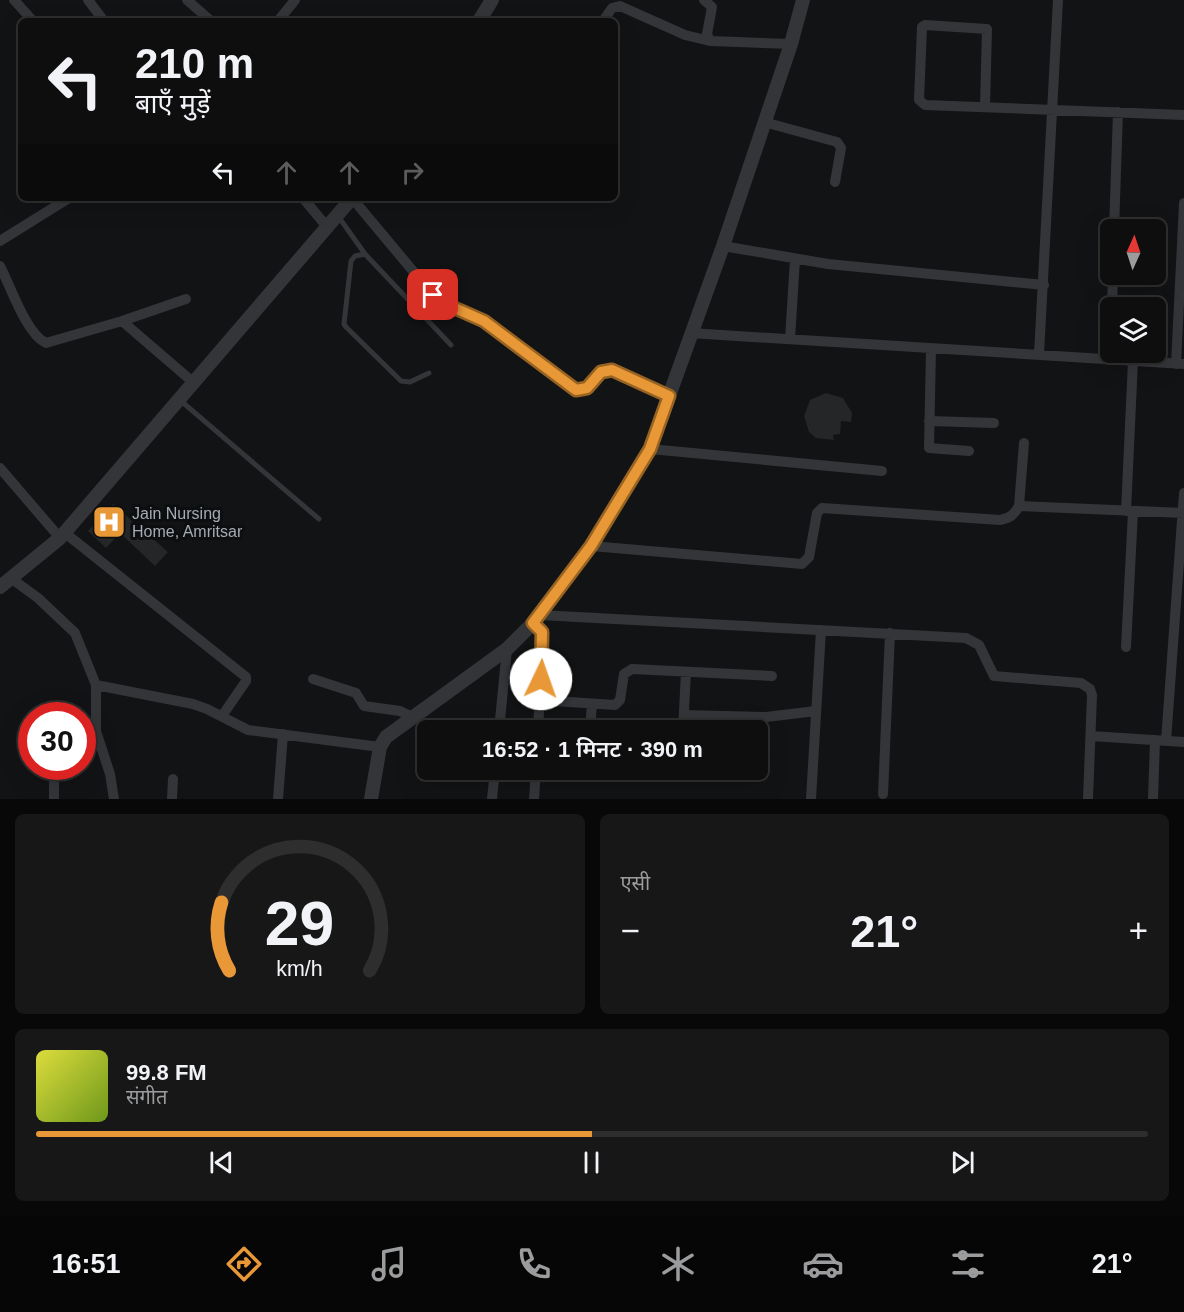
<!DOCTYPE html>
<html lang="hi">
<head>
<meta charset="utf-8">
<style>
  :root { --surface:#0e0e0f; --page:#171718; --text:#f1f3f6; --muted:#9b9c9e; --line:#2e2e2f; --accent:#e89836 }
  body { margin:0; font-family:Helvetica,"Noto Sans Devanagari",sans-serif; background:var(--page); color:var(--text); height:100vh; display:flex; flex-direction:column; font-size:22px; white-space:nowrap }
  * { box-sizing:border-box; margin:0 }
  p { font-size:20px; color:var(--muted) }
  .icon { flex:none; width:33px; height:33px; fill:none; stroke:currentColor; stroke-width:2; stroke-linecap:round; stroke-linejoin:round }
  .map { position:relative; height:799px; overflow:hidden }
  .drawer { display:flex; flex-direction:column; gap:15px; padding:15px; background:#080808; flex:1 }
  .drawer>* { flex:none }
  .guide { position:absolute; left:18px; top:18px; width:600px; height:183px; border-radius:9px; box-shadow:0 6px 24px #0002,0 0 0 2px var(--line); background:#0e0e0f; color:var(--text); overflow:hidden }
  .needle { width:39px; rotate:3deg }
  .tools { position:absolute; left:1100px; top:219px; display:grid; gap:12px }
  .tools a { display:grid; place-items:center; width:66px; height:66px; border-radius:9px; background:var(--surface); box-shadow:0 6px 24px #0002,0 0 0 2px var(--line); font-size:30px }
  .speed { position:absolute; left:18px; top:702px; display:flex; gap:12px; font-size:30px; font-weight:700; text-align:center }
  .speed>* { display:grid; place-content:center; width:78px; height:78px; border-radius:50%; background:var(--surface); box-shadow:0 6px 24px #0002,0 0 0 2px var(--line); line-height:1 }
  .speed .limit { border:9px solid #d22; background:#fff; color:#111 }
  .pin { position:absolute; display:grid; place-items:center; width:51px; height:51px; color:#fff; margin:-26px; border-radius:12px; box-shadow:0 3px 9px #0006 }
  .me { position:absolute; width:66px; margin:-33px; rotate:3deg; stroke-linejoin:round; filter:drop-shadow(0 0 4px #0008) }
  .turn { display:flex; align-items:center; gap:21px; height:126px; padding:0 18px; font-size:27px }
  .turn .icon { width:78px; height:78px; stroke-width:2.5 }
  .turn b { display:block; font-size:42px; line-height:51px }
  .lanes { display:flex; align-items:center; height:57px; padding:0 18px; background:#0003; justify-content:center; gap:30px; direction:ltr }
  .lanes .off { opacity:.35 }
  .big { font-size:45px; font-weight:600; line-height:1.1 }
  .drawer .card { flex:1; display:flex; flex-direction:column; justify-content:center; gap:9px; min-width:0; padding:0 21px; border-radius:9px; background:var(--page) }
  .drawer .dial { align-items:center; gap:0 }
  .dial svg { height:156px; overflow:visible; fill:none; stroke:var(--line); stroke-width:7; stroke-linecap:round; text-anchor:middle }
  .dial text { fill:var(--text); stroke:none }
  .song { display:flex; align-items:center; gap:18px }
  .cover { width:72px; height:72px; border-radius:9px; background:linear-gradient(135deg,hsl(60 70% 55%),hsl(80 70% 35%)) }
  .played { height:6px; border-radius:3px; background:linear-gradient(90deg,var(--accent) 50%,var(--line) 50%) }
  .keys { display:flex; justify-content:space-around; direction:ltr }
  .heat { display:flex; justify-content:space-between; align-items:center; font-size:33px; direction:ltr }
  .drawer .tiles { flex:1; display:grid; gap:15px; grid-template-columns:1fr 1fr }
  .card:last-child { grid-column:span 2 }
  .trip { position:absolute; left:417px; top:720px; width:351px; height:60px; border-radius:9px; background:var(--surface); box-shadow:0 6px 24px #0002,0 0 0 2px var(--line); font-weight:600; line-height:60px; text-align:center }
  .tabs { display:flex; height:96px; justify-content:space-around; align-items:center; background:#060606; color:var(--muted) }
  .tabs .icon { width:42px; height:42px }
  .tabs .current { color:var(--accent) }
  .tabs b { font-size:27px; color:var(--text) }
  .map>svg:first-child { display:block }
  .building { fill:#252628 }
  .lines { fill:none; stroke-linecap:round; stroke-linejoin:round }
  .service { stroke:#343539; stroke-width:5 }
  .minor { stroke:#343539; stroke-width:10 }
  .tertiary { stroke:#343539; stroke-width:14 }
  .route-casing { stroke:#976323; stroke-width:15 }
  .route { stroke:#e89836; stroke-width:10 }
  .labels { text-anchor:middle; stroke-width:6; stroke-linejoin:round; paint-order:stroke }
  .poi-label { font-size:16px; fill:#a5abb4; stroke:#0d0e0f; text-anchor:start }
</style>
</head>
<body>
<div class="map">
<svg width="1184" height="799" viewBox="0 0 1184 799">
  <rect width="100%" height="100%" fill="#121314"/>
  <!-- building -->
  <path class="building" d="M826,393l17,5 9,15 -1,9 -10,-1 -1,13 -7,1 1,5 -18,-2 -7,-6 -5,-16 6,-16z
    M113,504l55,48 -13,14 -35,-33 -14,15 -18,-17z"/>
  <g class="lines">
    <!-- service -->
    <path class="service" d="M338,216l27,38 86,91
      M365,254l-10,2 -4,5 -7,63 2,3 55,54 9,1 19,-9
      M181,401l138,118"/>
    <!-- minor -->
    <path class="minor" d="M14,0l19,21
      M88,0l16,21
      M187,0l24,21
      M704,0l8,7 -5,27 3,7 81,3
      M278,21l17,-21
      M603,21l9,-13 8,-2 65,29 25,6
      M985,106l2,-77 -62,-4 -3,2 -3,73 6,5 259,10
      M764,122l73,20 4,6 -6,34
      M303,198l25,30
      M352,198l81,97 8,6 43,20 92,69 11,-1 14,-17 11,-2 57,26
      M1114,230l4,-118
      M0,241l69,-43
      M723,246l105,18 216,21
      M0,266c10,19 26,68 46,77l76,-22 64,-22
      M1112,308l1,-34
      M122,321l72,62
      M690,333l494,31
      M790,339l5,-80
      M931,349l-2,99 40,3
      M1039,354l19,-354
      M1176,364l8,-161
      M929,421l65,2
      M650,449l232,22
      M0,468l60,70
      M1019,506l165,7
      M1126,511l7,-150
      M65,533l181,144v4l-24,35
      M591,546l211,18 7,-7 8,-44 5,-5 178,12c10,-2 14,-5 19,-14l5,-63
      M12,579l26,19 37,35 21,52 97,19 14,5 41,21 132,17
      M540,615l426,23 13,7 15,31 87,7 9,6 2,6 -4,104
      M533,623l8,5 2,9 -5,93
      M1126,647l7,-135
      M313,679l43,14 8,13 36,5 12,6
      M96,685v46l14,43 4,25
      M539,700l76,5 5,-5 4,-26 8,-5 140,7
      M684,715l82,2 50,-6
      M499,730l8,-81
      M590,730l2,-26
      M683,730l3,-58
      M744,730v-13
      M1091,736l93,6
      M1166,741l18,-248
      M639,770l28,1 8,-1
      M694,770l11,4 26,3 10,-7
      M883,794l7,-161
      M54,799v-16
      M172,799l1,-20
      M278,799l5,-65
      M492,799l3,-29
      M534,799l2,-29
      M811,799l10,-169
      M1153,799l2,-59"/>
    <!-- tertiary -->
    <path class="tertiary" d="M479,21l13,-21
      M0,587l60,-49 292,-340
      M371,799l9,-52 6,-10 121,-88 26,-26 58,-77 59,-97 73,-203 68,-202 12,-44"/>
  </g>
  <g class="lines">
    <!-- route casing -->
    <g class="route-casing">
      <path id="route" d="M433,295l8,7 43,19 92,69 11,-2 14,-16 11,-2 57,26 -19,53 -59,97 -58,77 9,9 -1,47"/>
    </g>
    <!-- route -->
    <use href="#route" class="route"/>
  </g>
  <!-- icons -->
  <defs>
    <g id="hospital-square" transform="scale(1.725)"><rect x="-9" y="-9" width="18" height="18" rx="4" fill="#e89836" stroke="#0d0e0f"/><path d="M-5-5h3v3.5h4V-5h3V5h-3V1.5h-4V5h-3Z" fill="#fff"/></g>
  </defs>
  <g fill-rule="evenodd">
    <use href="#hospital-square" x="109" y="522"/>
  </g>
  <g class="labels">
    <!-- poi labels -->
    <g class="poi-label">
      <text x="132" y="519">Jain Nursing<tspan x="132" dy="18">Home, Amritsar</tspan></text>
    </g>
  </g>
</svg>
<div class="tools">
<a><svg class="needle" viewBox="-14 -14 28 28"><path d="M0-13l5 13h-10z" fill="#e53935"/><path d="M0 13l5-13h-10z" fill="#9b9c9e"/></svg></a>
<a><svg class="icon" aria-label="layers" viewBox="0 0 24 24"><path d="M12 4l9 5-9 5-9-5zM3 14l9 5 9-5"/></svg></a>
</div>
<div class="speed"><div class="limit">30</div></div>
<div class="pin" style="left:433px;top:295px;background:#d93025"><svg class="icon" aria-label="arrive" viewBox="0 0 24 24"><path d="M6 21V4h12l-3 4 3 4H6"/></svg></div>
<svg class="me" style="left:541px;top:679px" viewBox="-20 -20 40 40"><circle r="19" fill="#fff"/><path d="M0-13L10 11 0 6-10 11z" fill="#e89836"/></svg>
<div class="trip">16:52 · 1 मिनट · 390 m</div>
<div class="guide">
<div class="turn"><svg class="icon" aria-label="left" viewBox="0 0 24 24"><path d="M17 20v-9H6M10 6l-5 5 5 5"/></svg><div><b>210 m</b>बाएँ मुड़ें</div></div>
<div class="lanes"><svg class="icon" aria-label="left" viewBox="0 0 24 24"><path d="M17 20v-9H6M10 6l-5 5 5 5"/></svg><svg class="icon off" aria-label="ahead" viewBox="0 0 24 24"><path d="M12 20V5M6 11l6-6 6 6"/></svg><svg class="icon off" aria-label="ahead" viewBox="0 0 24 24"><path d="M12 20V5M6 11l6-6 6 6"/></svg><svg class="icon off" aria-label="right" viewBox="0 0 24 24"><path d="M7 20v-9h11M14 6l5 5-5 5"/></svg></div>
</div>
</div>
<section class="drawer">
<div class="tiles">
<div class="card dial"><svg viewBox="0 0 100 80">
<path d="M14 69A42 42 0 1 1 86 69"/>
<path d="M14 69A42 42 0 0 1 10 34" stroke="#e89836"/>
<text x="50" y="56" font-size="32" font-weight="700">29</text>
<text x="50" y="72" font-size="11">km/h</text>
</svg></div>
<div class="card"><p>एसी</p>
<div class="heat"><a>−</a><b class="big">21°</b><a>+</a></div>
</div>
<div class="card">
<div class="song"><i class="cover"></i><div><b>99.8 FM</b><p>संगीत</p></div></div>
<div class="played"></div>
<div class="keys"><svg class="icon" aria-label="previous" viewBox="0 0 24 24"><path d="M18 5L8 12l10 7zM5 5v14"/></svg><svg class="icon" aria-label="pause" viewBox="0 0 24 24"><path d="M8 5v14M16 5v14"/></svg><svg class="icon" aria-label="next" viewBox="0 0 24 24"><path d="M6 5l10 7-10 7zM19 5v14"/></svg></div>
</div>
</div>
</section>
<nav class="tabs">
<b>16:51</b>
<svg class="icon current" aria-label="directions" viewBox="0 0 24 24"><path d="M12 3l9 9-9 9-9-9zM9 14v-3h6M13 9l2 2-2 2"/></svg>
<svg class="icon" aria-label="music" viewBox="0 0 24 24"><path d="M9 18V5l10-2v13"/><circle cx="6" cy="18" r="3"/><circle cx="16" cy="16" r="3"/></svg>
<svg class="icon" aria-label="phone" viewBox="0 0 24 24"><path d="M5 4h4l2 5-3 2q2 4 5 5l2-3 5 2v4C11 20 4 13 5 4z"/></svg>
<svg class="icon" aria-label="climate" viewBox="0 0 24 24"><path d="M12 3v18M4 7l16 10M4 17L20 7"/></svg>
<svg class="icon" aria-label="car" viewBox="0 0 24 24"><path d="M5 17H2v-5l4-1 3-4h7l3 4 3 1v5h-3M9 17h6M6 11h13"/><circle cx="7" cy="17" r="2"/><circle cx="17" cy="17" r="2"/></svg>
<svg class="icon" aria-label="filters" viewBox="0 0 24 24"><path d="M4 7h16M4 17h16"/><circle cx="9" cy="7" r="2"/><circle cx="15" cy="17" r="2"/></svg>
<b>21°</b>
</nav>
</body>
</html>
